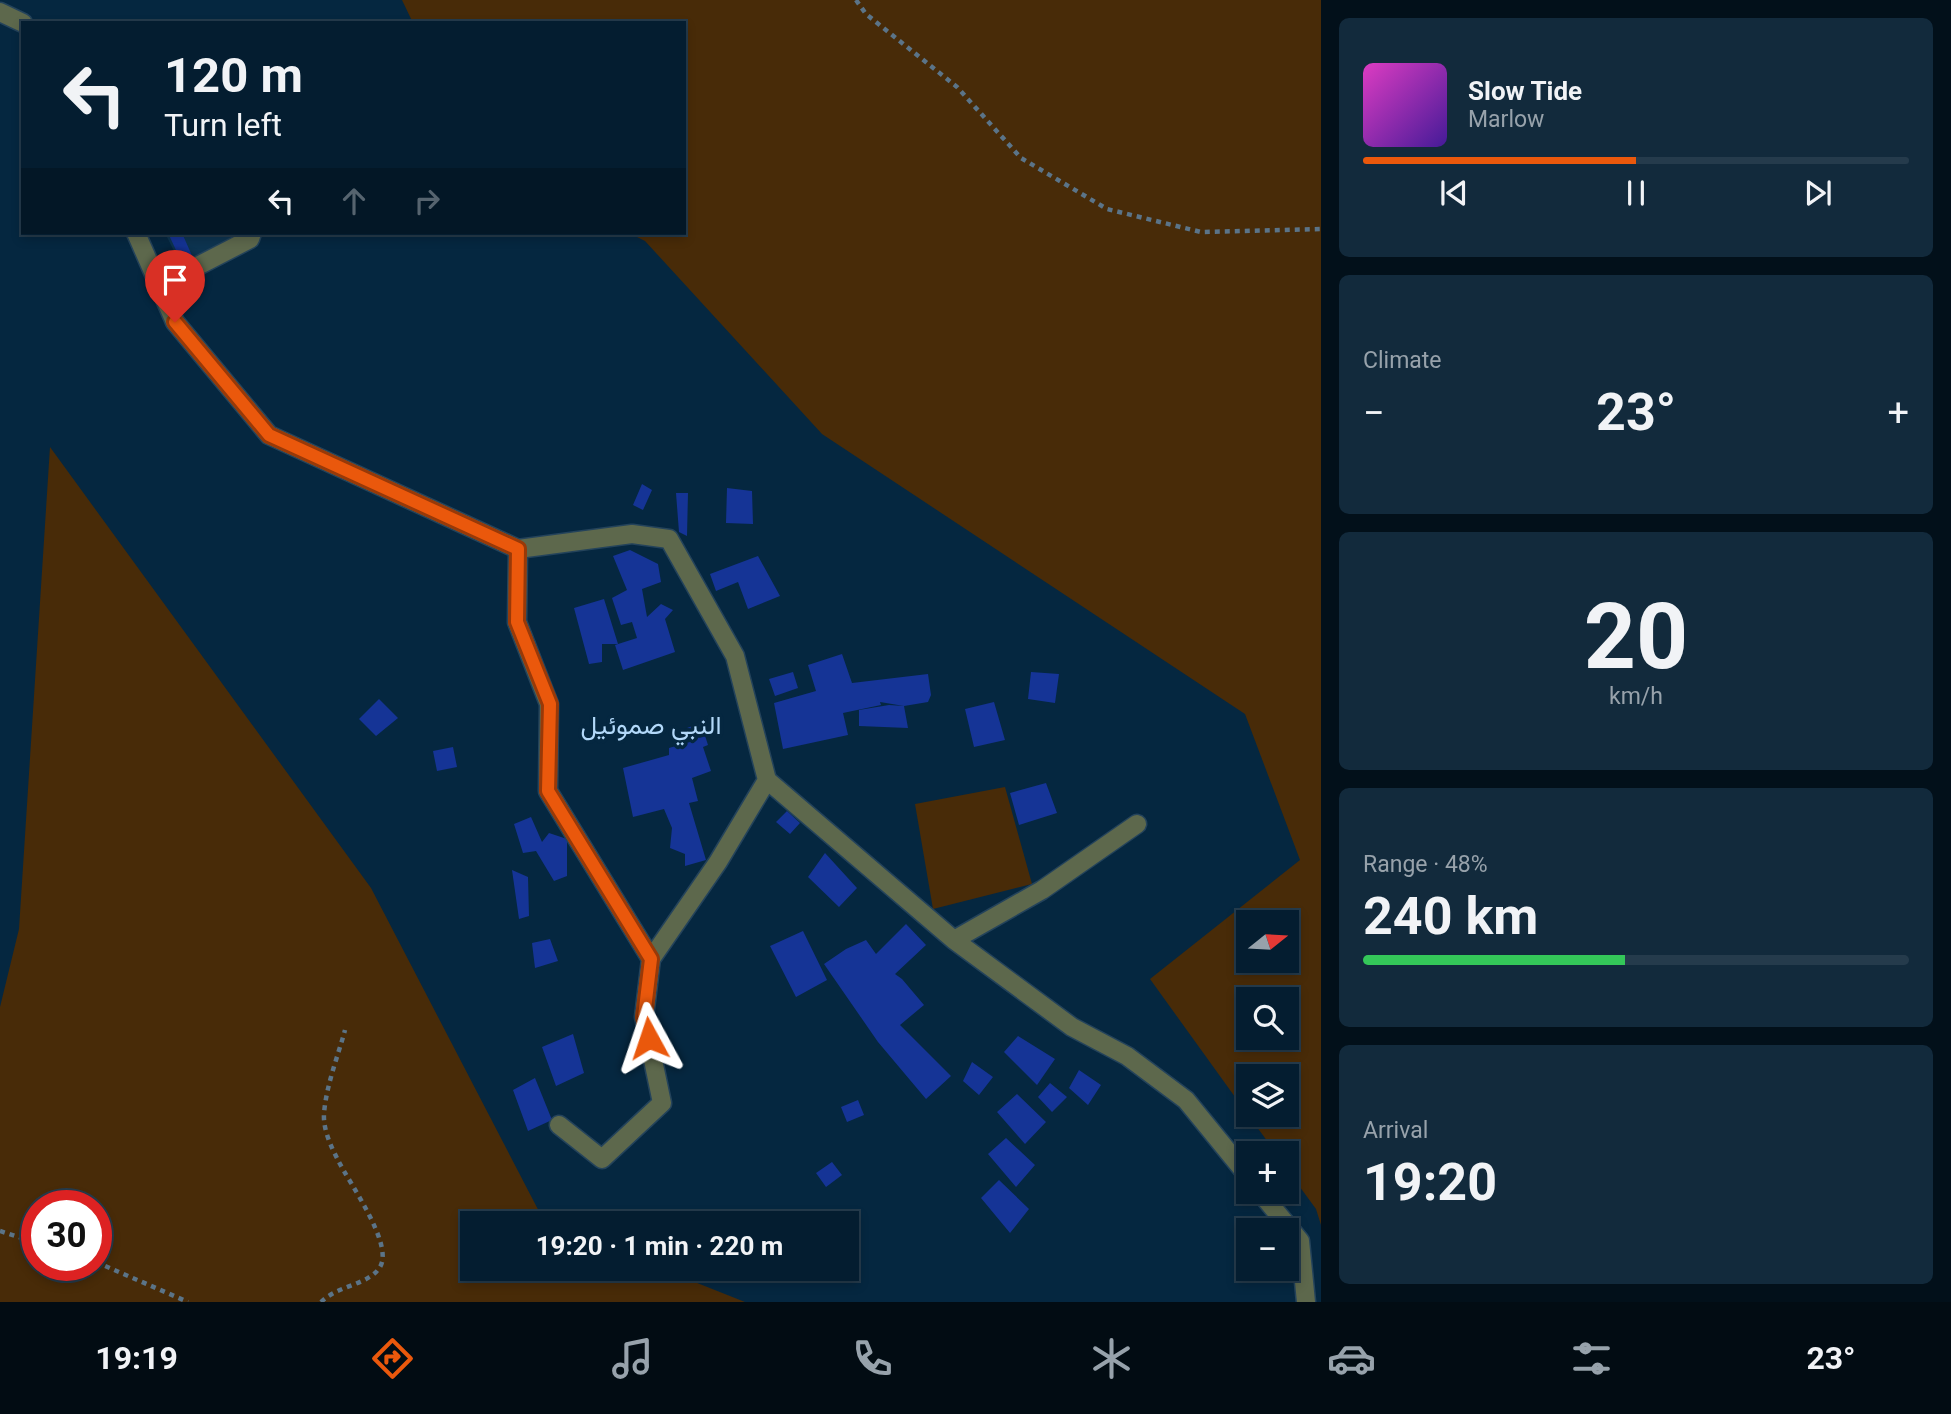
<!DOCTYPE html>
<html lang="en">
<head>
<meta charset="utf-8">
<style>
  :root { --surface:#041d30; --page:#122a3c; --text:#f1f3f6; --muted:#97a2ab; --line:#253b4c; --accent:#ea580c }
  body { margin:0; font-family:Roboto,Vazirmatn,sans-serif; background:var(--page); color:var(--text); height:100vh; display:flex; flex-direction:column; font-size:26px; white-space:nowrap }
  * { box-sizing:border-box; margin:0 }
  p { font-size:23px; color:var(--muted) }
  .icon { flex:none; width:38px; height:38px; fill:none; stroke:currentColor; stroke-width:2; stroke-linecap:round; stroke-linejoin:round }
  .map { position:relative; flex:1; overflow:hidden }
  .side { display:flex; flex-direction:column; gap:18px; padding:18px; background:#02101a; width:630px }
  .side>* { flex:none }
  .hud { position:absolute; left:21px; top:21px; width:665px; height:214px; border-radius:0px; box-shadow:0 4px 10px #0003,0 0 0 2px var(--line); background:#041d30; color:var(--text); overflow:hidden }
  .needle { width:46px; rotate:72deg }
  .controls { position:absolute; left:1236px; top:910px; display:grid; gap:14px }
  .controls a { display:grid; place-items:center; width:63px; height:63px; border-radius:0px; background:var(--surface); box-shadow:0 4px 10px #0003,0 0 0 2px var(--line); font-size:35px }
  .speed { position:absolute; left:21px; top:1190px; display:flex; gap:14px; font-size:35px; font-weight:700; text-align:center }
  .speed>* { display:grid; place-content:center; width:91px; height:91px; border-radius:50%; background:var(--surface); box-shadow:0 4px 10px #0003,0 0 0 2px var(--line); line-height:1 }
  .speed .limit { border:10px solid #d22; background:#fff; color:#111 }
  .pin { position:absolute; display:grid; place-items:center; width:60px; height:60px; color:#fff; margin:-72px -30px; border-radius:50% 50% 50% 0; rotate:-45deg; box-shadow:0 0 7px #0007 }
  .pin .icon { rotate:45deg }
  .me { position:absolute; width:77px; margin:-38px; rotate:355deg; stroke-linejoin:round; filter:drop-shadow(0 0 5px #0008) }
  .turn { display:flex; align-items:center; gap:24px; height:147px; padding:0 28px; font-size:32px }
  .turn .icon { width:91px; height:91px; stroke-width:2.5 }
  .turn b { display:block; font-size:49px; line-height:60px }
  .lanes { display:flex; align-items:center; height:66px; padding:0 28px; background:#0003; justify-content:center; gap:35px; direction:ltr }
  .lanes .off { opacity:.35 }
  .big { font-size:52px; font-weight:700; line-height:1.1 }
  .side .widget { flex:1; display:flex; flex-direction:column; justify-content:center; gap:10px; min-width:0; padding:0 24px; border-radius:10px; background:var(--page) }
  .side .dial { align-items:center; gap:0 }
  .dial b { font-size:91px; line-height:1 }
  .song { display:flex; align-items:center; gap:21px }
  .cover { width:84px; height:84px; border-radius:10px; background:linear-gradient(135deg,hsl(310 70% 55%),hsl(260 70% 35%)) }
  .played { height:7px; border-radius:4px; background:linear-gradient(90deg,var(--accent) 50%,var(--line) 50%) }
  .keys { display:flex; justify-content:space-around; direction:ltr }
  .heat { display:flex; justify-content:space-between; align-items:center; font-size:38px; direction:ltr }
  .charge { height:10px; border-radius:5px; background:linear-gradient(90deg,#34c759 48%,var(--line) 0) }
  .trip { position:absolute; left:460px; top:1211px; width:399px; height:70px; border-radius:0px; background:var(--surface); box-shadow:0 4px 10px #0003,0 0 0 2px var(--line); font-weight:700; line-height:70px; text-align:center }
  .tab-bar { display:flex; height:112px; justify-content:space-around; align-items:center; background:#020c13; color:var(--muted) }
  .tab-bar .icon { width:49px; height:49px }
  .tab-bar .active { color:var(--accent) }
  .tab-bar b { font-size:32px; color:var(--text) }
  main { display:flex; flex:1; min-height:0 }
  .map>svg:first-child { display:block }
  .built { fill:#0d3450 }
  .green { fill:#482b08; fill-rule:evenodd }
  .building { fill:#153496 }
  .lines { fill:none; stroke-linecap:round; stroke-linejoin:round }
  .minor-casing { stroke:#24435b; stroke-width:21 }
  .path { stroke:#5b7488; stroke-width:4.5; stroke-dasharray:5 5; stroke-linecap:butt }
  .minor { stroke:#5d684c; stroke-width:18 }
  .route-casing { stroke:#983908; stroke-width:18 }
  .route { stroke:#ea580c; stroke-width:12 }
  .labels { text-anchor:middle; stroke-width:7; stroke-linejoin:round; paint-order:stroke }
  .quarter-label { font-size:26px; fill:#b2d8f9; stroke:#052740 }
</style>
</head>
<body>
<main>
<div class="map">
<svg width="1321" height="1302" viewBox="0 0 1321 1302">
  <rect width="100%" height="100%" fill="#052740"/>
  <!-- built -->
  <path class="built" d="M165,233h74l-58,32z"/>
  <!-- green -->
  <path class="green" d="M402,0h919v1225l-5,-16 -30,-41v-15h-10l-28,-38h38v-39h-38v39l-98,-136 150,-119 -55,-146 -423,-280 -177,-193 -16,-8h55v-210h-271zM1248,922h38v39h-38zM1248,999h38v39h-38z
    M50,447l321,441 173,333 5,2h-77v46h190l83,33h-745v-295l19,-78zM37,1206h59v59h-59z
    M1005,787l27,97 -99,25 -18,-105z"/>
  <!-- building -->
  <path class="building" d="M168,233h14l11,25 -11,5z
    M642,484l10,6 -9,20 -10,-5z
    M727,488l25,3 1,33 -27,-1z
    M676,493h12l-1,43 -8,-4z
    M630,550l28,14 3,18 -19,7 5,28 14,-13 12,6 -8,9 10,33 -52,18 -8,-25 22,-7 -5,-16 -11,3 -9,-27 15,-8 -14,-34z
    M758,556l22,40 -32,13 -10,-27 -22,9 -6,-17z
    M604,599l14,45h-16v18l-13,2 -15,-56z
    M842,654l10,29 76,-9 3,21 -3,7 -24,4 -24,-4 1,3 -38,8 5,22 -65,14 -9,-46 42,-12 -8,-26z
    M793,672l5,16 -23,8 -6,-17z
    M1031,672l28,2 -4,29 -27,-4z
    M379,699l19,19 -22,18 -17,-17z
    M994,702l11,38 -31,7 -9,-38z
    M889,705l15,1 4,22 -49,-2v-16z
    M701,723l7,22 -5,2 8,24 -19,7 6,23 -9,2 17,57 -21,6v-12l-15,-6 2,-20 -8,-19 -31,8 -10,-49 46,-13v-7l21,-6 -3,-14z
    M453,747l4,20 -20,4 -4,-20z
    M1046,783l11,30 -38,12 -9,-32z
    M787,811l13,12 -10,11 -14,-12z
    M531,817l11,25 7,-9 18,6v37l-13,5 -18,-30 -13,2 -9,-29z
    M825,853l32,35 -18,19 -31,-30z
    M512,870l16,7 1,39 -10,3z
    M906,924l20,21 -31,29 7,5 22,26 -24,20 51,51 -25,23 -48,-57 -54,-78 22,-15 20,-9 10,14z
    M803,931l24,49 -31,17 -26,-51z
    M550,939l8,22 -23,7 -3,-25z
    M573,1034l11,39 -28,13 -14,-39z
    M1018,1036l37,23 -18,26 -33,-33z
    M972,1062l21,15 -14,18 -16,-14z
    M1079,1070l22,15 -13,20 -19,-17z
    M535,1078l17,42 -24,11 -15,-41z
    M1050,1083l17,14 -15,15 -14,-15z
    M1017,1094l29,28 -21,22 -28,-32z
    M858,1100l6,15 -17,7 -6,-15z
    M1006,1138l29,27 -19,22 -28,-33z
    M832,1162l10,13 -16,12 -10,-14z
    M999,1180l30,29 -19,24 -29,-35z"/>
  <g class="lines">
    <!-- minor casing -->
    <g class="minor-casing">
      <path id="minor" d="M0,12l23,11
        M136,233l39,89 94,113 249,114 114,-15 37,5 66,117 32,124 187,160 118,87 55,29 59,44 62,76
        M159,286l91,-47 2,-6
        M518,549l-1,73 32,82 -1,87 103,168 -7,58 18,86 -60,56 -43,-34
        M954,940l88,-50 95,-66
        M651,959l67,-97 49,-82
        M1260,1192l40,49 6,61"/>
    </g>
    <!-- path -->
    <path class="path" d="M856,0l10,14 91,73 64,71 86,51 94,23 120,-3
      M0,1231l37,12
      M96,1262l92,40
      M321,1302c17,-17 48,-17 59,-35 14,-23 -31,-84 -42,-107 -7,-13 -15,-31 -14,-46 2,-28 14,-58 21,-84"/>
    <!-- minor -->
    <use href="#minor" class="minor"/>
  </g>
  <g class="lines">
    <!-- route casing -->
    <g class="route-casing">
      <path id="route" d="M175,322l94,113 249,114 -1,73 33,82 -2,87 103,168 -7,58 5,21"/>
    </g>
    <!-- route -->
    <use href="#route" class="route"/>
  </g>
  <g class="labels">
    <!-- quarter labels -->
    <g class="quarter-label">
      <text x="651" y="734">النبي صموئيل</text>
    </g>
  </g>
</svg>
<div class="controls">
<a><svg class="needle" viewBox="-14 -14 28 28"><path d="M0-13l5 13h-10z" fill="#e53935"/><path d="M0 13l5-13h-10z" fill="#97a2ab"/></svg></a>
<a><svg class="icon" aria-label="search" viewBox="0 0 24 24"><circle cx="10" cy="10" r="6"/><path d="M15 15l6 6"/></svg></a>
<a><svg class="icon" aria-label="layers" viewBox="0 0 24 24"><path d="M12 4l9 5-9 5-9-5zM3 14l9 5 9-5"/></svg></a>
<a>+</a>
<a>−</a>
</div>
<div class="speed"><div class="limit">30</div></div>
<div class="pin" style="left:175px;top:322px;background:#d93025"><svg class="icon" aria-label="arrive" viewBox="0 0 24 24"><path d="M6 21V4h12l-3 4 3 4H6"/></svg></div>
<svg class="me" style="left:649px;top:1038px" viewBox="-20 -20 40 40"><path d="M0-17L14 15 0 8-14 15z" fill="#ea580c" stroke="#fff" stroke-width="4"/></svg>
<div class="trip">19:20 · 1 min · 220 m</div>
<div class="hud">
<div class="turn"><svg class="icon" aria-label="left" viewBox="0 0 24 24"><path d="M17 20v-9H6M10 6l-5 5 5 5"/></svg><div><b>120 m</b>Turn left</div></div>
<div class="lanes"><svg class="icon" aria-label="left" viewBox="0 0 24 24"><path d="M17 20v-9H6M10 6l-5 5 5 5"/></svg><svg class="icon off" aria-label="ahead" viewBox="0 0 24 24"><path d="M12 20V5M6 11l6-6 6 6"/></svg><svg class="icon off" aria-label="right" viewBox="0 0 24 24"><path d="M7 20v-9h11M14 6l5 5-5 5"/></svg></div>
</div>
</div>
<section class="side">
<div class="widget">
<div class="song"><i class="cover"></i><div><b>Slow Tide</b><p>Marlow</p></div></div>
<div class="played"></div>
<div class="keys"><svg class="icon" aria-label="previous" viewBox="0 0 24 24"><path d="M18 5L8 12l10 7zM5 5v14"/></svg><svg class="icon" aria-label="pause" viewBox="0 0 24 24"><path d="M8 5v14M16 5v14"/></svg><svg class="icon" aria-label="next" viewBox="0 0 24 24"><path d="M6 5l10 7-10 7zM19 5v14"/></svg></div>
</div>
<div class="widget"><p>Climate</p>
<div class="heat"><a>−</a><b class="big">23°</b><a>+</a></div>
</div>
<div class="widget dial"><b>20</b><p>km/h</p></div>
<div class="widget"><p>Range · 48%</p><b class="big">240 km</b><div class="charge"></div></div>
<div class="widget"><p>Arrival</p><b class="big">19:20</b></div>
</section>
</main>
<nav class="tab-bar">
<b>19:19</b>
<svg class="icon active" aria-label="directions" viewBox="0 0 24 24"><path d="M12 3l9 9-9 9-9-9zM9 14v-3h6M13 9l2 2-2 2"/></svg>
<svg class="icon" aria-label="music" viewBox="0 0 24 24"><path d="M9 18V5l10-2v13"/><circle cx="6" cy="18" r="3"/><circle cx="16" cy="16" r="3"/></svg>
<svg class="icon" aria-label="phone" viewBox="0 0 24 24"><path d="M5 4h4l2 5-3 2q2 4 5 5l2-3 5 2v4C11 20 4 13 5 4z"/></svg>
<svg class="icon" aria-label="climate" viewBox="0 0 24 24"><path d="M12 3v18M4 7l16 10M4 17L20 7"/></svg>
<svg class="icon" aria-label="car" viewBox="0 0 24 24"><path d="M5 17H2v-5l4-1 3-4h7l3 4 3 1v5h-3M9 17h6M6 11h13"/><circle cx="7" cy="17" r="2"/><circle cx="17" cy="17" r="2"/></svg>
<svg class="icon" aria-label="filters" viewBox="0 0 24 24"><path d="M4 7h16M4 17h16"/><circle cx="9" cy="7" r="2"/><circle cx="15" cy="17" r="2"/></svg>
<b>23°</b>
</nav>
</body>
</html>
